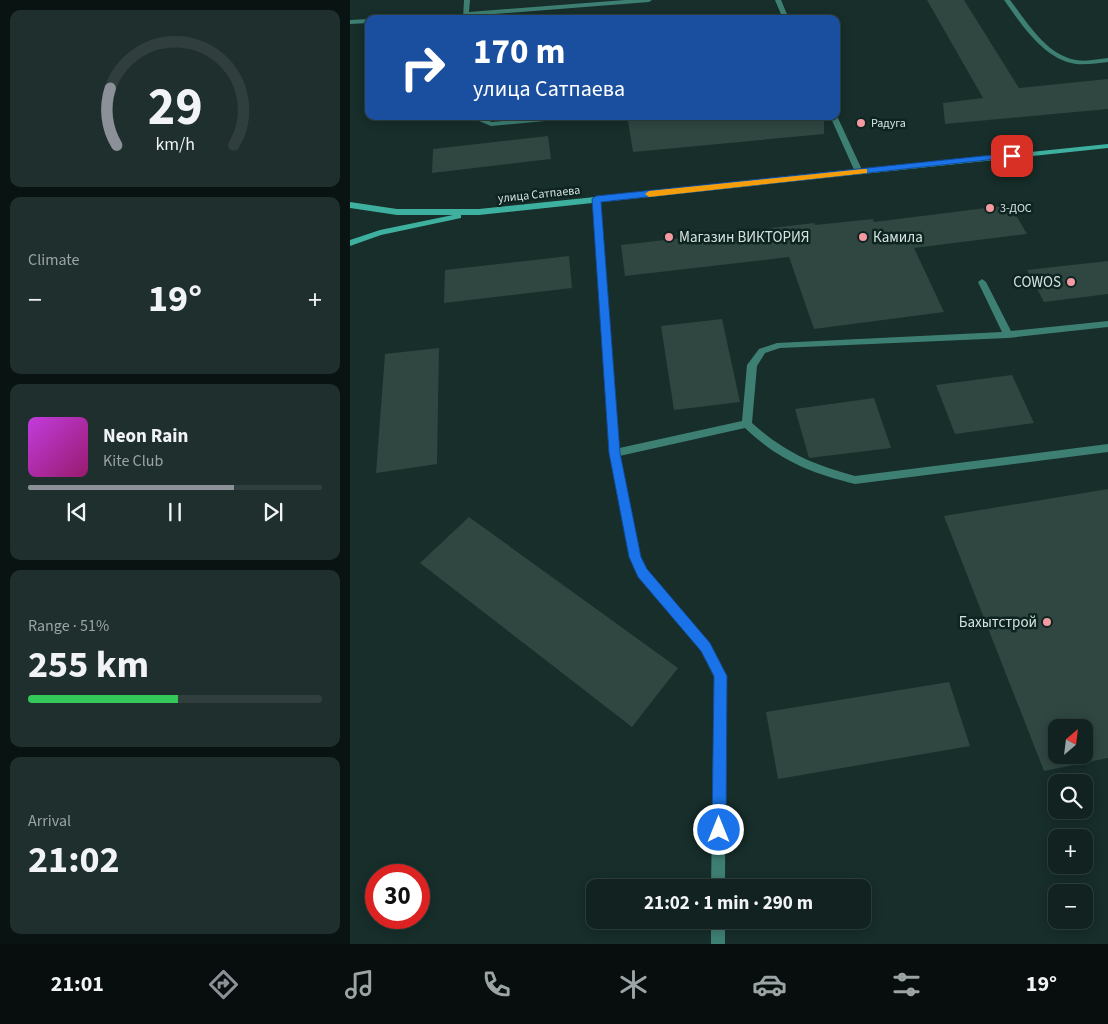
<!DOCTYPE html>
<html lang="en">
<head>
<meta charset="utf-8">
<style>
  :root { --surface:#112220; --page:#1e2f2d; --text:#f1f3f6; --muted:#9ca4a5; --line:#303f3e; --accent:#8c9099 }
  body { margin:0; font-family:"Source Sans 3",sans-serif; background:var(--page); color:var(--text); height:100vh; display:flex; flex-direction:column; font-size:19px; white-space:nowrap }
  * { box-sizing:border-box; margin:0 }
  p { font-size:16px; color:var(--muted) }
  .icon { flex:none; width:28px; height:28px; fill:none; stroke:currentColor; stroke-width:2; stroke-linecap:round; stroke-linejoin:round }
  .map { position:relative; flex:1; overflow:hidden }
  .sheet { display:flex; flex-direction:column; gap:10px; padding:10px; background:#091312; width:350px }
  .sheet>* { flex:none }
  .top-card { position:absolute; left:15px; top:15px; width:475px; height:105px; border-radius:10px; box-shadow:0 2px 12px #0003,0 0 0 1px var(--line); background:#1a4fa0; color:#fff; overflow:hidden }
  .needle { width:32px; rotate:28deg }
  .buttons { position:absolute; left:698px; top:719px; display:grid; gap:10px }
  .buttons a { display:grid; place-items:center; width:45px; height:45px; border-radius:10px; background:var(--surface); box-shadow:0 2px 12px #0003,0 0 0 1px var(--line); font-size:25px }
  .speed { position:absolute; left:15px; top:864px; display:flex; gap:10px; font-size:25px; font-weight:700; text-align:center }
  .speed>* { display:grid; place-content:center; width:65px; height:65px; border-radius:50%; background:var(--surface); box-shadow:0 2px 12px #0003,0 0 0 1px var(--line); line-height:1 }
  .speed .limit { border:8px solid #d22; background:#fff; color:#111 }
  .pin { position:absolute; display:grid; place-items:center; width:42px; height:42px; color:#fff; margin:-21px; border-radius:10px; box-shadow:0 2px 8px #0006 }
  .me { position:absolute; width:55px; margin:-28px; rotate:0deg; stroke-linejoin:round; filter:drop-shadow(0 0 4px #0008) }
  .turn { display:flex; align-items:center; gap:18px; height:105px; padding:0 25px; font-size:22px }
  .turn .icon { width:65px; height:65px; stroke-width:2.5 }
  .turn b { display:block; font-size:35px; line-height:42px }
  .big { font-size:38px; font-weight:700; line-height:1.1 }
  .sheet .tile { flex:1; display:flex; flex-direction:column; justify-content:center; gap:8px; min-width:0; padding:0 18px; border-radius:10px; background:var(--page) }
  .sheet .dial { align-items:center; gap:0 }
  .dial svg { height:130px; overflow:visible; fill:none; stroke:var(--line); stroke-width:7; stroke-linecap:round; text-anchor:middle }
  .dial text { fill:var(--text); stroke:none }
  .song { display:flex; align-items:center; gap:15px }
  .cover { width:60px; height:60px; border-radius:8px; background:linear-gradient(135deg,hsl(290 70% 55%),hsl(320 70% 35%)) }
  .played { height:5px; border-radius:2px; background:linear-gradient(90deg,var(--accent) 70%,var(--line) 70%) }
  .keys { display:flex; justify-content:space-around; direction:ltr }
  .heat { display:flex; justify-content:space-between; align-items:center; font-size:28px; direction:ltr }
  .charge { height:8px; border-radius:4px; background:linear-gradient(90deg,#34c759 51%,var(--line) 0) }
  .trip { position:absolute; left:236px; top:879px; width:285px; height:50px; border-radius:10px; background:var(--surface); box-shadow:0 2px 12px #0003,0 0 0 1px var(--line); font-weight:700; line-height:50px; text-align:center }
  .menu { display:flex; height:80px; justify-content:space-around; align-items:center; background:#070e0d; color:var(--muted) }
  .menu .icon { width:35px; height:35px }
  .menu .selected { color:var(--accent) }
  .menu b { font-size:22px; color:var(--text) }
  main { display:flex; flex:1; min-height:0 }
  .map>svg:first-child { display:block }
  .building { fill:#2f4641; fill-rule:evenodd }
  .lines { fill:none; stroke-linecap:round; stroke-linejoin:round }
  .path { stroke:#7b8d89; stroke-width:2; stroke-dasharray:0.5 2.5; stroke-linecap:butt }
  .lane { fill:#3e7f74; fill-rule:evenodd }
  .street { fill:#3e7f74; fill-rule:evenodd }
  .secondary { fill:#3eb09f; fill-rule:evenodd }
  .route { fill:#1a73e8; stroke:#114b97 }
  .slow { fill:#f59e0b }
  .poi-dot { fill:#f49aa0; stroke:#0e2420; stroke-width:2 }
  .labels { text-anchor:middle; stroke-width:5; stroke-linejoin:round; paint-order:stroke }
  .far-poi-label { font-size:12px; fill:#d6e3e0; stroke:#0e2420; text-anchor:start }
  .far-street-label { font-size:12px; fill:#d6e3e0; stroke:#0e2420 }
  .poi-label { font-size:15px; fill:#d6e3e0; stroke:#0e2420; text-anchor:start }
</style>
</head>
<body>
<main>
<section class="sheet">
<div class="tile dial"><svg viewBox="0 0 100 80">
<path d="M14 69A42 42 0 1 1 86 69"/>
<path d="M14 69A42 42 0 0 1 10 34" stroke="#8c9099"/>
<text x="50" y="56" font-size="32" font-weight="700">29</text>
<text x="50" y="72" font-size="11">km/h</text>
</svg></div>
<div class="tile"><p>Climate</p>
<div class="heat"><a>−</a><b class="big">19°</b><a>+</a></div>
</div>
<div class="tile">
<div class="song"><i class="cover"></i><div><b>Neon Rain</b><p>Kite Club</p></div></div>
<div class="played"></div>
<div class="keys"><svg class="icon" aria-label="previous" viewBox="0 0 24 24"><path d="M18 5L8 12l10 7zM5 5v14"/></svg><svg class="icon" aria-label="pause" viewBox="0 0 24 24"><path d="M8 5v14M16 5v14"/></svg><svg class="icon" aria-label="next" viewBox="0 0 24 24"><path d="M6 5l10 7-10 7zM19 5v14"/></svg></div>
</div>
<div class="tile"><p>Range · 51%</p><b class="big">255 km</b><div class="charge"></div></div>
<div class="tile"><p>Arrival</p><b class="big">21:02</b></div>
</section>
<div class="map">
<svg width="758" height="944" viewBox="0 0 758 944">
  <rect width="100%" height="100%" fill="#172e2a"/>
  <!-- building -->
  <path class="building" d="M577,0h37l55,88 89,-9v30l-163,15 -2,-21 40,-5z
    M331,116h143v18l-191,18 -5,-31z
    M198,136l3,23 -119,14 1,-24z
    M660,205l17,29 -113,14 30,64 -130,17 -25,-72 -164,19 -4,-31 193,-22 1,2 58,-6 1,3z
    M219,256l3,32 -128,15 1,-33z
    M758,261v33l-64,8 -17,-32z
    M372,319l18,83 -66,8 -13,-84z
    M89,348l-2,116 -61,9 9,-119z
    M662,375l22,48 -79,11 -19,-49z
    M524,398l17,50 -82,10 -14,-49z
    M758,489v269l-64,13 -100,-255zM706,728h28v27h-28z
    M119,517l209,151 -46,59 -212,-164z
    M599,682l21,64 -192,33 -12,-67z"/>
  <g class="lines">
    <!-- path -->
    <path class="path" d="M76,19l22,-3"/>
    <!-- lane -->
    <path class="lane" d="M114,0h6l-1,12 156,-12h27l-3,2 -180,14v3h-6z
      M425,0h6l8,19h-6z
      M654,0h6c17,22 36,55 66,60 11,2 22,-1 32,-2v4c-10,1 -21,3 -32,2 -33,-5 -54,-39 -72,-64z
      M19,19v4l-19,1v-4z
      M117,116h10l15,6 60,-6h28l-3,2 -86,8z
      M480,116h7l26,56 -1,2h-6l-1,-2z
      M632,279l4,3 25,49 97,-10v6l-100,11 -228,10 -15,5 -8,13 -5,57c32,29 61,42 103,53l253,-32v8l-253,32c-46,-12 -75,-23 -110,-56l-130,29 -3,-1 -2,-3 2,-3 3,-1 127,-28 5,-56 12,-16 18,-6 225,-11 -24,-50z"/>
    <!-- street -->
    <path class="street" d="M243,197h6l1,2 20,254 20,104 6,13 63,73 17,33 -1,212h-14l3,-211 -13,-26 -63,-75 -8,-19 -20,-104z
      M361,920h14v24h-14z"/>
    <!-- secondary -->
    <path class="secondary" d="M758,144v4l-629,67h-18v3l-80,17 -31,11v-6l30,-10 73,-15h-56l-47,-7v-6l47,7h82z"/>
  </g>
  <!-- route -->
  <path class="route" d="M662,153l3,1v3l-414,45 19,251 21,104 6,12 63,74 17,33 -1,154 -2,5 -5,2 -5,-2 -2,-5 2,-154 -13,-25 -63,-74 -9,-20 -20,-104 -17,-254 4,-3z"/>
  <!-- slow -->
  <path class="slow" d="M514,169h3v4l-218,24 -4,-3 4,-3z"/>
  <!-- markers -->
  <g class="poi-dot">
    <circle cx="511" cy="123" r="5"/>
    <circle cx="640" cy="208" r="5"/>
    <circle cx="319" cy="237" r="5"/>
    <circle cx="513" cy="237" r="5"/>
    <circle cx="721" cy="282" r="5"/>
    <circle cx="697" cy="622" r="5"/>
  </g>
  <g class="labels">
    <!-- far-poi labels -->
    <g class="far-poi-label">
      <text x="521" y="127">Радуга</text>
      <text x="650" y="212">3-ДОС</text>
    </g>
    <!-- far-street labels -->
    <g class="far-street-label">
      <text transform="translate(189 194) rotate(-6)" y="4">улица Сатпаева</text>
    </g>
    <!-- poi labels -->
    <g class="poi-label">
      <text x="329" y="242">Магазин ВИКТОРИЯ</text>
      <text x="523" y="242">Камила</text>
      <text x="711" y="287" text-anchor="end">COWOS</text>
      <text x="687" y="627" text-anchor="end">Бахытстрой</text>
    </g>
  </g>
</svg>
<div class="buttons">
<a><svg class="needle" viewBox="-14 -14 28 28"><path d="M0-13l5 13h-10z" fill="#e53935"/><path d="M0 13l5-13h-10z" fill="#9ca4a5"/></svg></a>
<a><svg class="icon" aria-label="search" viewBox="0 0 24 24"><circle cx="10" cy="10" r="6"/><path d="M15 15l6 6"/></svg></a>
<a>+</a>
<a>−</a>
</div>
<div class="speed"><div class="limit">30</div></div>
<div class="pin" style="left:662px;top:156px;background:#d93025"><svg class="icon" aria-label="arrive" viewBox="0 0 24 24"><path d="M6 21V4h12l-3 4 3 4H6"/></svg></div>
<svg class="me" style="left:369px;top:830px" viewBox="-20 -20 40 40"><circle r="17" fill="#1a73e8" stroke="#fff" stroke-width="3"/><path d="M0-11L8 9 0 5-8 9z" fill="#fff"/></svg>
<div class="trip">21:02 · 1 min · 290 m</div>
<div class="top-card">
<div class="turn"><svg class="icon" aria-label="right" viewBox="0 0 24 24"><path d="M7 20v-9h11M14 6l5 5-5 5"/></svg><div><b>170 m</b>улица Сатпаева</div></div>
</div>
</div>
</main>
<nav class="menu">
<b>21:01</b>
<svg class="icon selected" aria-label="directions" viewBox="0 0 24 24"><path d="M12 3l9 9-9 9-9-9zM9 14v-3h6M13 9l2 2-2 2"/></svg>
<svg class="icon" aria-label="music" viewBox="0 0 24 24"><path d="M9 18V5l10-2v13"/><circle cx="6" cy="18" r="3"/><circle cx="16" cy="16" r="3"/></svg>
<svg class="icon" aria-label="phone" viewBox="0 0 24 24"><path d="M5 4h4l2 5-3 2q2 4 5 5l2-3 5 2v4C11 20 4 13 5 4z"/></svg>
<svg class="icon" aria-label="climate" viewBox="0 0 24 24"><path d="M12 3v18M4 7l16 10M4 17L20 7"/></svg>
<svg class="icon" aria-label="car" viewBox="0 0 24 24"><path d="M5 17H2v-5l4-1 3-4h7l3 4 3 1v5h-3M9 17h6M6 11h13"/><circle cx="7" cy="17" r="2"/><circle cx="17" cy="17" r="2"/></svg>
<svg class="icon" aria-label="filters" viewBox="0 0 24 24"><path d="M4 7h16M4 17h16"/><circle cx="9" cy="7" r="2"/><circle cx="15" cy="17" r="2"/></svg>
<b>19°</b>
</nav>
</body>
</html>
